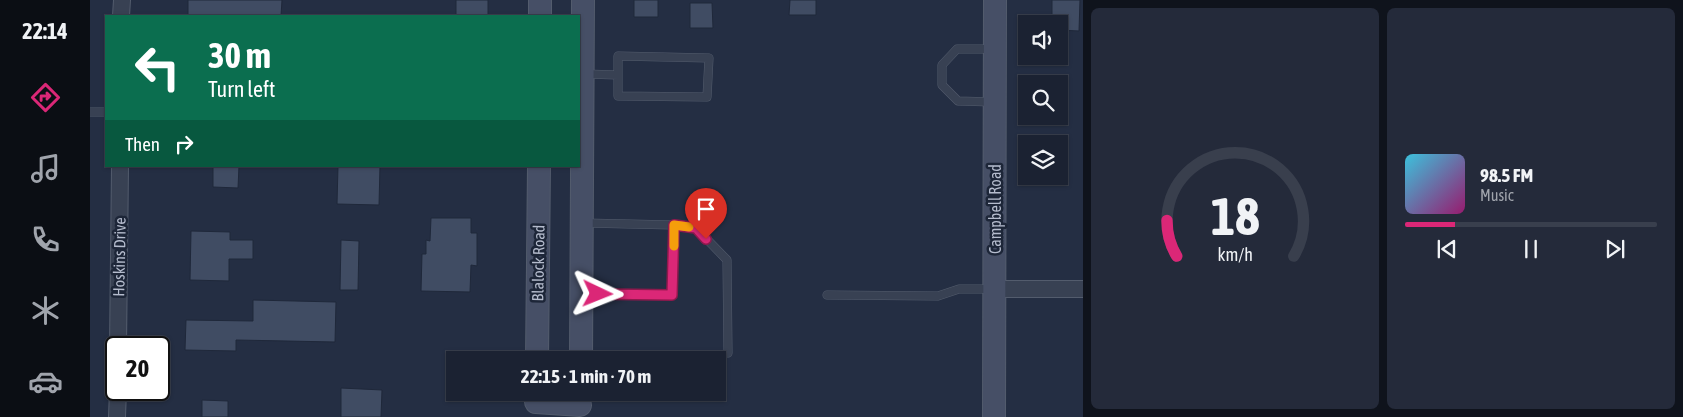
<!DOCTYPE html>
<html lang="en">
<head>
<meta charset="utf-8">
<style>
  :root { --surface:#1b2232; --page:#242a3a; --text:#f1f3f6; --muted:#a0a4ac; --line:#393f4d; --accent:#db2777 }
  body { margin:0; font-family:"Asap Condensed",sans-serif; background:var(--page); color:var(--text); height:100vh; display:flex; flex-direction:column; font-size:19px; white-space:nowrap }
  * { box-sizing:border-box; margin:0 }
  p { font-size:16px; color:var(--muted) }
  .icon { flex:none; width:28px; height:28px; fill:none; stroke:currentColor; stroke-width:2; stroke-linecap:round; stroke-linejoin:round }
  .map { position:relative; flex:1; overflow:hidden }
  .side { display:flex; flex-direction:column; gap:8px; padding:8px; background:#0f131c; width:600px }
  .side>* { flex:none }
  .guide { position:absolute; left:15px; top:15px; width:475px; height:152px; border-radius:0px; box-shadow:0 1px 4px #0004,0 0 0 1px var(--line); background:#0b6e4f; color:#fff; overflow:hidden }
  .tools { position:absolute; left:928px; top:15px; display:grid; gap:10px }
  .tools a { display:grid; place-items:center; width:50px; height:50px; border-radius:0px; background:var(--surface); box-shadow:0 1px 4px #0004,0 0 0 1px var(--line); font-size:25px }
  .speed { position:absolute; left:15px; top:336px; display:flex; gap:10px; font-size:25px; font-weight:700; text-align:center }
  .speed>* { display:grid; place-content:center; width:65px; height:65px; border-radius:50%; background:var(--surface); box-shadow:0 1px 4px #0004,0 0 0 1px var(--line); line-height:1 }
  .speed .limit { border:2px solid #111; border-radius:8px; background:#fff; color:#111 }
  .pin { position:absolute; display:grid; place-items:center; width:42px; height:42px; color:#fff; margin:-51px -21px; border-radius:50% 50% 50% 0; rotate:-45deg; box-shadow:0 0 5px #0007 }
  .pin .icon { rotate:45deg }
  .me { position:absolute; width:55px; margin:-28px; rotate:92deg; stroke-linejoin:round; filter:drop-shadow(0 0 4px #0008) }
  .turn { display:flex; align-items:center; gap:18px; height:105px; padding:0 20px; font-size:22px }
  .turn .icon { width:65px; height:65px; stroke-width:2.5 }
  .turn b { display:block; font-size:35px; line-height:42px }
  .then { display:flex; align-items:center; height:48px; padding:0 20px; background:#0003; gap:10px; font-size:19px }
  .side .card { flex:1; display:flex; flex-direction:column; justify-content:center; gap:8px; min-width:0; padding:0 18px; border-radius:8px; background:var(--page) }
  .side .dial { align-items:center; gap:0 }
  .dial svg { height:130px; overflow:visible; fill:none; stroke:var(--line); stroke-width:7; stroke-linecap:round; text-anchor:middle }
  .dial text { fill:var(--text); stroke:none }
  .song { display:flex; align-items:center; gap:15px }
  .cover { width:60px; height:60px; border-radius:8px; background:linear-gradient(135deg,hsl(190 70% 55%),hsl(320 70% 35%)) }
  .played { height:5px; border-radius:2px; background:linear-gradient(90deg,var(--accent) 20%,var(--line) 20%) }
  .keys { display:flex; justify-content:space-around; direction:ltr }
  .side .tiles { flex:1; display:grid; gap:8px; grid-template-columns:repeat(2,1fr) }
  .trip { position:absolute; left:356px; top:351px; width:280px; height:50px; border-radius:0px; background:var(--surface); box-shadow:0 1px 4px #0004,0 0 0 1px var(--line); font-weight:700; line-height:50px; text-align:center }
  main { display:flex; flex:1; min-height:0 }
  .tabs { display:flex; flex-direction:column; width:90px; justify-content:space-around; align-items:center; background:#0b0e14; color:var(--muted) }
  .tabs .icon { width:35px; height:35px }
  .tabs .on { color:var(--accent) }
  .tabs b { font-size:22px; color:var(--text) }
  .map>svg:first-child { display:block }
  .building { fill:#404c63; stroke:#1f283a }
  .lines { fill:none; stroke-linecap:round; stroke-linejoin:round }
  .lane-casing { stroke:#535c6d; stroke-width:9 }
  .street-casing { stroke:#535c6d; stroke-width:18 }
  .secondary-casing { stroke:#535c6d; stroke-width:24 }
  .lane { stroke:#384153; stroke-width:8 }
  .street { stroke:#384153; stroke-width:16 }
  .secondary { stroke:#464f66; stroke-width:22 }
  .route-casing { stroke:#8e194d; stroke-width:12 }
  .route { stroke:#db2777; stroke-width:9 }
  .slow { stroke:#f59e0b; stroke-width:9 }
  .labels { text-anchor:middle; stroke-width:5; stroke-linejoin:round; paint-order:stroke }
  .street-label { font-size:16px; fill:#b5bccd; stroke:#1d2638 }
</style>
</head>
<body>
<main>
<nav class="tabs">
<b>22:14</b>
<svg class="icon on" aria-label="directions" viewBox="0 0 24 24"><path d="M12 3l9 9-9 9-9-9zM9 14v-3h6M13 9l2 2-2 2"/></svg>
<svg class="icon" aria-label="music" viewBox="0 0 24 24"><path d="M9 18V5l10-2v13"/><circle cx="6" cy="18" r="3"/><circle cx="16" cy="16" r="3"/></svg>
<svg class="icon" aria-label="phone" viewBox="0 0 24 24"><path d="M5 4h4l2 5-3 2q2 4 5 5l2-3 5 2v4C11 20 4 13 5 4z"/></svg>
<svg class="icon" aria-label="climate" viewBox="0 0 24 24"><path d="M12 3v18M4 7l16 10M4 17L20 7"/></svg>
<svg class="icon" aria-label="car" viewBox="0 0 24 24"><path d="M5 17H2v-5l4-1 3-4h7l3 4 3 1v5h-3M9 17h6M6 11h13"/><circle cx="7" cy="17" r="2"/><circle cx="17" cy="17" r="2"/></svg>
</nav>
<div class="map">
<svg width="993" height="417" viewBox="0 0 993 417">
  <rect width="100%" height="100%" fill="#242e43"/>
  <!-- building -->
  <path class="building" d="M98,0h94l-1,16h-93z
    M366,0h32v16h-32z
    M544,0h24v17h-24z
    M700,0h26v15h-27z
    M962,0h28l-1,31 -20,-1v-6h-7z
    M600,3h22l1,25h-23z
    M123,166h26l-1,22 -25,-1z
    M248,166h42l-1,39 -42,-1z
    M341,218h40v15h6v33l-6,-1 -1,27 -49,-1 1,-37h4v-14l4,1z
    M101,231l39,1v8h23v19h-24v22l-39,-1z
    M251,240l18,1 -1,49h-18z
    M163,300l83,2 -1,40 -99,-2v11l-51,-1 1,-30 67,1z
    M251,388l41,2 -1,27h-40z
    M112,400l26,1v16h-26z"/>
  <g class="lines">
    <!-- lane casing -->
    <g class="lane-casing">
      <path id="lane" d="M495,74l33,1v21l89,1 2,-39 -91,-2v19
        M903,102l-35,-1 -16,-16v-20l15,-16h36
        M0,112h16
        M494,223l90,2 22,3 31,32 1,93
        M493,294l89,1 2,-70
        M737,295l111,1 21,-7h35"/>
    </g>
    <!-- street casing -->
    <g class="street-casing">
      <path id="street" d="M31,16l1,-16
        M906,289h87
        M28,348l2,-182
        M27,417l1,-27"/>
    </g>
    <!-- secondary casing -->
    <g class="secondary-casing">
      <path id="secondary" d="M450,16v-16
        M447,360l2,-194
        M491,360l2,-360
        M446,402l44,3
        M904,417l1,-417"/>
    </g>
    <!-- lane -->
    <use href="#lane" class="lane"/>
    <!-- street -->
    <use href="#street" class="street"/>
    <!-- secondary -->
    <use href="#secondary" class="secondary"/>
  </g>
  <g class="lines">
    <!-- route casing -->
    <g class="route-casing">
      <path id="route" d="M508,294l74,1 2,-70 22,3 10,11"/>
    </g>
    <!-- route -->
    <use href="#route" class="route"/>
    <!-- slow -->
    <path class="slow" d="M584,246v-21l15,2"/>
  </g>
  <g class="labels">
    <!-- street labels -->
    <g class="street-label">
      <text transform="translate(905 209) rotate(-90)" y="6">Campbell Road</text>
      <text transform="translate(29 257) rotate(-89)" y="6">Hoskins Drive</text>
      <text transform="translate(448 263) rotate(-89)" y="6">Blalock Road</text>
    </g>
  </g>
</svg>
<div class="tools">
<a><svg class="icon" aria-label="sound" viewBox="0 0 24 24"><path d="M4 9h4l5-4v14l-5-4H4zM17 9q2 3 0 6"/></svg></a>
<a><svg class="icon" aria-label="search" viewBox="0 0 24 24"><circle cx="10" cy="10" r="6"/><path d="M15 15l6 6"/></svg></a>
<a><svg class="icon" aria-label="layers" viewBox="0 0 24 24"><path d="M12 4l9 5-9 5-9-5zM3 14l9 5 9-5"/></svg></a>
</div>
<div class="speed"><div class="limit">20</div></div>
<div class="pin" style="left:616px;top:239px;background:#d93025"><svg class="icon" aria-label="arrive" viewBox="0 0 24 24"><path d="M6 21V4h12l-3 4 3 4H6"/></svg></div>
<svg class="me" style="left:508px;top:294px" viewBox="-20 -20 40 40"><path d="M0-17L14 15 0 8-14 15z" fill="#db2777" stroke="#fff" stroke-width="4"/></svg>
<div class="trip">22:15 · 1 min · 70 m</div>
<div class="guide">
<div class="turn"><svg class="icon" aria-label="left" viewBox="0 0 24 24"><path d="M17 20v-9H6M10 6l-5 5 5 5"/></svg><div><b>30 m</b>Turn left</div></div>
<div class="then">Then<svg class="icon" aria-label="right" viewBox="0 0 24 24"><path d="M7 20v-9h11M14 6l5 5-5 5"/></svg></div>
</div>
</div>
<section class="side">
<div class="tiles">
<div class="card dial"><svg viewBox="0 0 100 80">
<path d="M14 69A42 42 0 1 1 86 69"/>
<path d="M14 69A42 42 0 0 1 8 47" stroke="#db2777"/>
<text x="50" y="56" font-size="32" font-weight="700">18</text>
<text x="50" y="72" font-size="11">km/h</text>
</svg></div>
<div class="card">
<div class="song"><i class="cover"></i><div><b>98.5 FM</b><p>Music</p></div></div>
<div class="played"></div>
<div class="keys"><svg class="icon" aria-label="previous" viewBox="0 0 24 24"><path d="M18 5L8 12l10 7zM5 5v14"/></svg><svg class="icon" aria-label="pause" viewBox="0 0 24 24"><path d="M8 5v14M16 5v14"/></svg><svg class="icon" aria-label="next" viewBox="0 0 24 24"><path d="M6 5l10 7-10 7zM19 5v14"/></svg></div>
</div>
</div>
</section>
</main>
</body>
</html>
